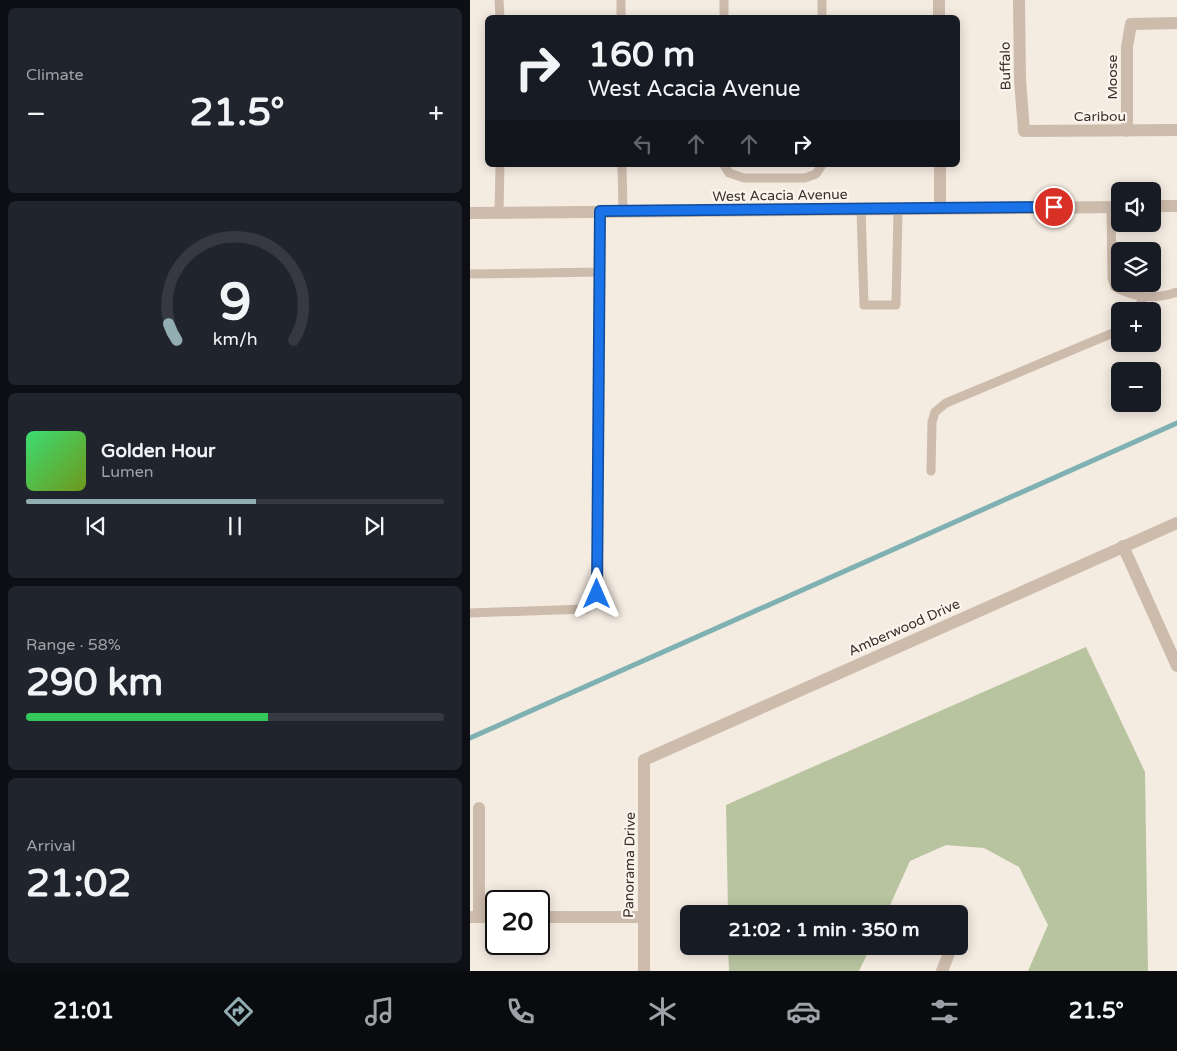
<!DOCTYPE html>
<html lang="en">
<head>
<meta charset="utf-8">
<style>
  :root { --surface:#171b24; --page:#20242c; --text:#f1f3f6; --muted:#9ea1a6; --line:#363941; --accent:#92aeb2 }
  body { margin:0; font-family:"Varela Round",sans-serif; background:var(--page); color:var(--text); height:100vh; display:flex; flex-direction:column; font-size:19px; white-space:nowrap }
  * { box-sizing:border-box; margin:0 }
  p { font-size:16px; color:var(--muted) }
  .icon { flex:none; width:28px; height:28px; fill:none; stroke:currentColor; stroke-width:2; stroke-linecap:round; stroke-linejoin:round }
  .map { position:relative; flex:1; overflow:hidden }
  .drawer { display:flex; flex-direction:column; gap:8px; padding:8px; background:#0d0f14; width:470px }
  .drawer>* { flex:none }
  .top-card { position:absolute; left:15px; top:15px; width:475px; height:152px; border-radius:8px; box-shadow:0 2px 12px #0003; background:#171b24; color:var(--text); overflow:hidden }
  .controls { position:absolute; left:641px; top:182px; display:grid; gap:10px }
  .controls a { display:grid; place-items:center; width:50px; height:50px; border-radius:8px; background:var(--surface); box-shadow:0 2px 12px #0003; font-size:25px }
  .speed { position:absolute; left:15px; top:890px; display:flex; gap:10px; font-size:25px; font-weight:700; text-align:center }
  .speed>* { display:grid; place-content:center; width:65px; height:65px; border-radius:50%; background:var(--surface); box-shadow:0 2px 12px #0003; line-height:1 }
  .speed .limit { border:2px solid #111; border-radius:8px; background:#fff; color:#111 }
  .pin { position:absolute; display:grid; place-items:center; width:42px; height:42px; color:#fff; margin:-21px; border:2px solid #fff; border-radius:50%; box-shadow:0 1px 5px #0007 }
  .me { position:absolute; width:55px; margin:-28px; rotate:0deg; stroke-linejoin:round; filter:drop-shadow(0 0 4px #0008) }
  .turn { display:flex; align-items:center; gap:18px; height:105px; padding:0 20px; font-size:22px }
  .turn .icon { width:65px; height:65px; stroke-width:2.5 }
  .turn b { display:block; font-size:35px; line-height:42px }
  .lanes { display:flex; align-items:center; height:48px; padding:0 20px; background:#0003; justify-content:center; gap:25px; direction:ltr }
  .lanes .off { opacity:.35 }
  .big { font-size:38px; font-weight:800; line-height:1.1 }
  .drawer .card { flex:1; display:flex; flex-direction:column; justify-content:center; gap:8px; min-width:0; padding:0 18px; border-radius:8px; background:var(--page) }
  .drawer .dial { align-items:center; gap:0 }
  .dial svg { height:130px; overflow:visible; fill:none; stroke:var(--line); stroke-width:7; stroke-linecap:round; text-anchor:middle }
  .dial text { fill:var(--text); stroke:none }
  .song { display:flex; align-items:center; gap:15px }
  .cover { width:60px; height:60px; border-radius:8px; background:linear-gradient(135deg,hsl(140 70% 55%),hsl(80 70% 35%)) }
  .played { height:5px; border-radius:2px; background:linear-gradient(90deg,var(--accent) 55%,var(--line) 55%) }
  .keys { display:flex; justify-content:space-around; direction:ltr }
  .heat { display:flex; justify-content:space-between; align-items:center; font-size:28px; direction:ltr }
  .charge { height:8px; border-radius:4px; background:linear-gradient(90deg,#34c759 58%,var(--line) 0) }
  .trip { position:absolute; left:210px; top:905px; width:288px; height:50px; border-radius:8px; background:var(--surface); box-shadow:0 2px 12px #0003; font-weight:800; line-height:50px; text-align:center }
  .tabs { display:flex; height:80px; justify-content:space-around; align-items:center; background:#090b0e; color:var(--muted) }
  .tabs .icon { width:35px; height:35px }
  .tabs .current { color:var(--accent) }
  .tabs b { font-size:22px; color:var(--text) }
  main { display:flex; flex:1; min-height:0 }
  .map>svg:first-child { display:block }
  .green { fill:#b8c4a0 }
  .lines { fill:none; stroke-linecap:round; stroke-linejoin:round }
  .stream { stroke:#7fb0b2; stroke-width:5 }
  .service { stroke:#cdbbac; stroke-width:9 }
  .minor { stroke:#cdbbac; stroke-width:12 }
  .tertiary { stroke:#cdbbac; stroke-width:12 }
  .route-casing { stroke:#114b97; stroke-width:12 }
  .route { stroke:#1a73e8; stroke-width:9 }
  .labels { text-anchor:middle; stroke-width:4.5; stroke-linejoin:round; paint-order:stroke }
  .street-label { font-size:14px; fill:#3b302b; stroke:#fbf5ee }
</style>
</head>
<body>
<main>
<section class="drawer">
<div class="card"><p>Climate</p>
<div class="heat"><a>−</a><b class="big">21.5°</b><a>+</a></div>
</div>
<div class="card dial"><svg viewBox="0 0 100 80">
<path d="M14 69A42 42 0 1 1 86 69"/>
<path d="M14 69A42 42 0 0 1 9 59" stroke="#92aeb2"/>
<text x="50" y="56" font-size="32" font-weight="700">9</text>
<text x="50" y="72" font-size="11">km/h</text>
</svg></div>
<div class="card">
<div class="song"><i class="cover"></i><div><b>Golden Hour</b><p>Lumen</p></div></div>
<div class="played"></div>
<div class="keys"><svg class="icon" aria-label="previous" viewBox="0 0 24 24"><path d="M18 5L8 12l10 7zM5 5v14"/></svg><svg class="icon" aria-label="pause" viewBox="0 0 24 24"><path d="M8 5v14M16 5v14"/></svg><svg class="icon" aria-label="next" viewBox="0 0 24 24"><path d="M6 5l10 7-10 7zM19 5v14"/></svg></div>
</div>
<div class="card"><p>Range · 58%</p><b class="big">290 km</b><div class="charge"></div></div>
<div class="card"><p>Arrival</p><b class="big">21:02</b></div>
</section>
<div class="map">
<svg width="707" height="971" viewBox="0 0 707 971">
  <rect width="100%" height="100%" fill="#f4ebe1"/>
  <!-- green -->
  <path class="green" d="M616,647l59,125 3,199h-120l20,-46 -29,-58 -35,-19 -38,-3 -36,16 -24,53h-158l-2,-109z
    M258,946h143l-12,25h-130z"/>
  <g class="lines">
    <!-- stream -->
    <path class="stream" d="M0,738l707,-315"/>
    <!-- service -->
    <path class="service" d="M29,0l1,18
      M151,0v18
      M352,0v18
      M254,18v-18
      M152,165l1,46
      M254,165l5,8 15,5h61l11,-4 6,-9
      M641,207l1,71 3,9c21,11 39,13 62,5
      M391,209l3,96h32l2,-96
      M29,212l1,-47
      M0,274l130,-2
      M667,311l6,-13
      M461,471l1,-49 3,-10 11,-9 174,-73
      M0,613l116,-4 8,-6 3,-9 3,-383"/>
    <!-- minor -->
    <path class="minor" d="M469,0v18
      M549,0l1,80 4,51 153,-1
      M657,131v-84l4,-23 46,-1
      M470,165v43
      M653,546l54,120
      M9,808v109
      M0,917h26
      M69,917h104
      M174,971v-211l533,-237
      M472,971l10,-25"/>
    <!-- tertiary -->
    <path class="tertiary" d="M682,206h25
      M0,213l650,-6"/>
  </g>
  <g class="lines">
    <!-- route casing -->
    <g class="route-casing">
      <path id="route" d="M127,594l3,-383 454,-4"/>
    </g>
    <!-- route -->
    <use href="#route" class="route"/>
  </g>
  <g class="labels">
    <!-- street labels -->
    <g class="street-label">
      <text transform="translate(535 66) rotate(-91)" y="5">Buffalo</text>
      <text transform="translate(642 77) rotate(-90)" y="5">Moose</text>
      <text x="630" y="121">Caribou</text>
      <text transform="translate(310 195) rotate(-1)" y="5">West Acacia Avenue</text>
      <text transform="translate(434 627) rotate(-24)" y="5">Amberwood Drive</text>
      <text transform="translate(159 865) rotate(-89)" y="5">Panorama Drive</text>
    </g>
  </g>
</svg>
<div class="controls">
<a><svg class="icon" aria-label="sound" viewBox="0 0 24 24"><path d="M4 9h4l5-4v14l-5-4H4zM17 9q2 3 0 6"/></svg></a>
<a><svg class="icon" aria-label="layers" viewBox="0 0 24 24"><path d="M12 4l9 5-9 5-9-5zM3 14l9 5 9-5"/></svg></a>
<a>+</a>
<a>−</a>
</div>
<div class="speed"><div class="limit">20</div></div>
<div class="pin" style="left:584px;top:207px;background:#d93025"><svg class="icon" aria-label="arrive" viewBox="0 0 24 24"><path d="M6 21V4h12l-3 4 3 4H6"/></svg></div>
<svg class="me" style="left:127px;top:594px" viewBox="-20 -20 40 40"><path d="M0-17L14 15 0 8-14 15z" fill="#1a73e8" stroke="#fff" stroke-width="4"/></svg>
<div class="trip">21:02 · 1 min · 350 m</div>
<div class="top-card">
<div class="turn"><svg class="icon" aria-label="right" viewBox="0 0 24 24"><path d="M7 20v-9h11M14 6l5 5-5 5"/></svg><div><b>160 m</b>West Acacia Avenue</div></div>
<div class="lanes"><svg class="icon off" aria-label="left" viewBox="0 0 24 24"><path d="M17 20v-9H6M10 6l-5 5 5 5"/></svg><svg class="icon off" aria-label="ahead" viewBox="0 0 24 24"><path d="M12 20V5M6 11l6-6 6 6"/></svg><svg class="icon off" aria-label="ahead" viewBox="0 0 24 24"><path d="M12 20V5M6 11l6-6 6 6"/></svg><svg class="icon" aria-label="right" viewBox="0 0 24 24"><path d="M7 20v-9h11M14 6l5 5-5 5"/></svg></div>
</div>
</div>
</main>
<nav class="tabs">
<b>21:01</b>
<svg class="icon current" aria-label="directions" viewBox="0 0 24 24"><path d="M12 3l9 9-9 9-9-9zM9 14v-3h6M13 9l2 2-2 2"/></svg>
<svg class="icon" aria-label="music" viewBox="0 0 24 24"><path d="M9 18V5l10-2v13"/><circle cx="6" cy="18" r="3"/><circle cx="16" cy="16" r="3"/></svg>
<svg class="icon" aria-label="phone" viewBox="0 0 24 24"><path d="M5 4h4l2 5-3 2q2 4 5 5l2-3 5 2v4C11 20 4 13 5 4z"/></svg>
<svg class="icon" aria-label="climate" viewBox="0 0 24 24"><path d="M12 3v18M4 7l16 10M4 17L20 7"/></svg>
<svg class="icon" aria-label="car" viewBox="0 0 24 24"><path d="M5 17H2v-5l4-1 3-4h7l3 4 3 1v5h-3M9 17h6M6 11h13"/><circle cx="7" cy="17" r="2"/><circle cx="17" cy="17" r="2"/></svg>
<svg class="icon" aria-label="filters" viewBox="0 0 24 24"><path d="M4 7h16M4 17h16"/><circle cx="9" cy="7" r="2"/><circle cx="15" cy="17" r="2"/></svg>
<b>21.5°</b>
</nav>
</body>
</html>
